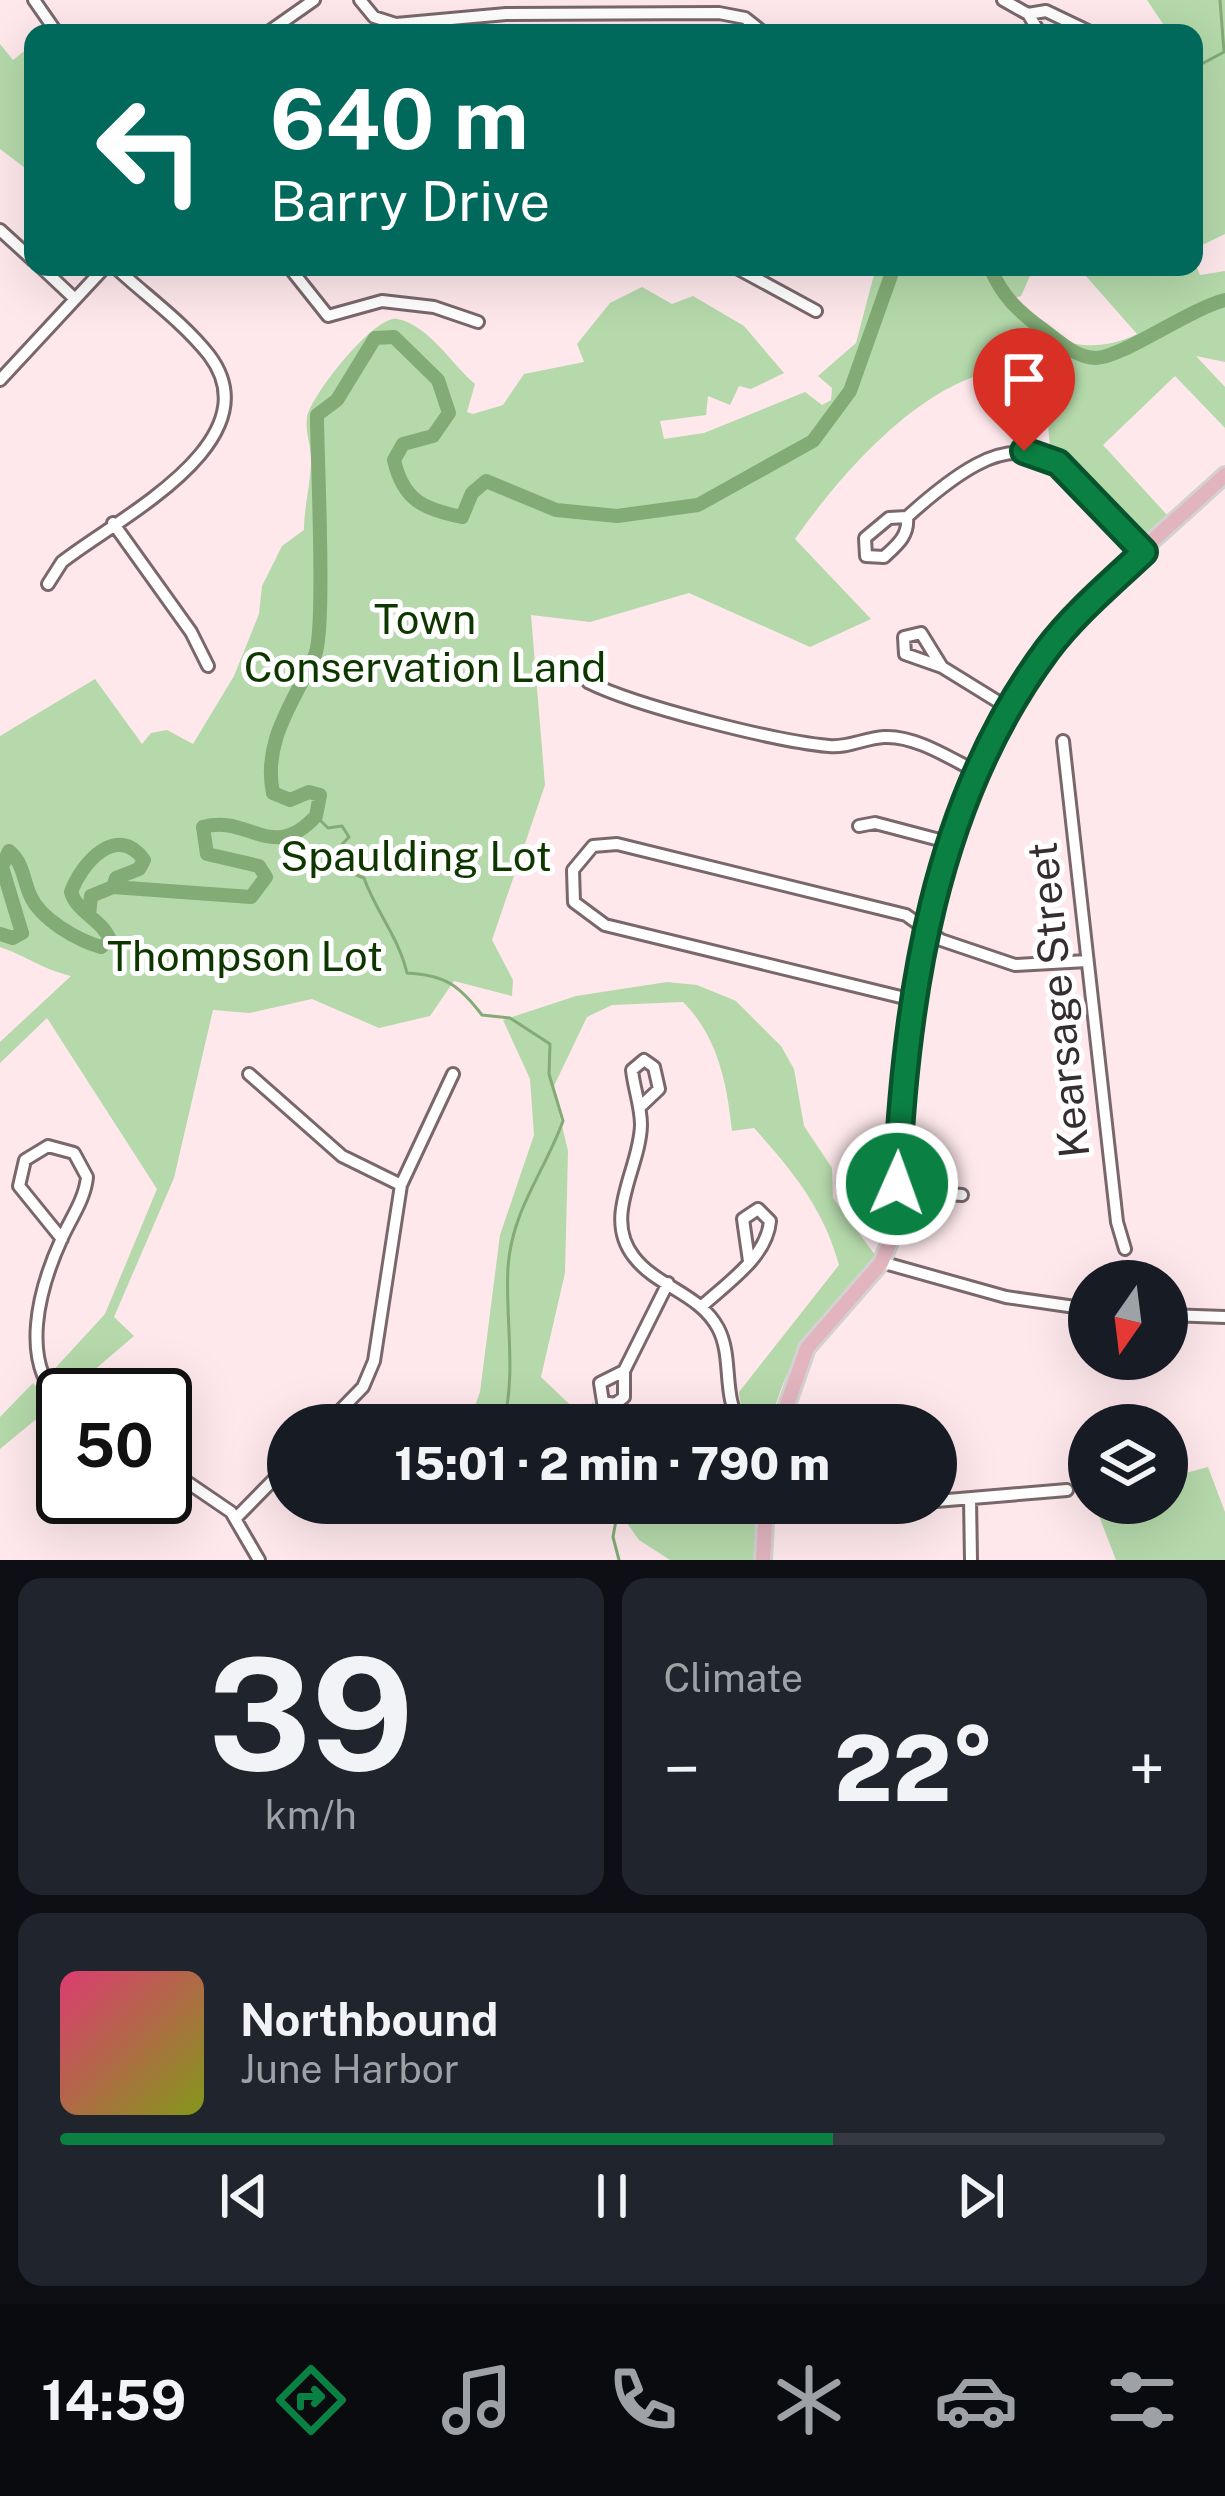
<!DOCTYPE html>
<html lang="en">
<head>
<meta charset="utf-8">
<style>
  :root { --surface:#171b24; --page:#20242c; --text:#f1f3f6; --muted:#9ea1a6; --line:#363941; --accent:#0b8043 }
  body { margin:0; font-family:"Public Sans",sans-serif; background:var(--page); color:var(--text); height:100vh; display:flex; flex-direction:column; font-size:45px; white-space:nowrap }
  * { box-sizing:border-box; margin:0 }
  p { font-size:39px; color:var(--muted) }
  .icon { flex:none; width:66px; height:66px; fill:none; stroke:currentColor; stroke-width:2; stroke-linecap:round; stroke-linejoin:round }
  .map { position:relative; height:1560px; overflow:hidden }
  .sheet { display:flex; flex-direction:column; gap:18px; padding:18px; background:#0d0f14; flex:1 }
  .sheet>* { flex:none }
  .banner { position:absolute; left:24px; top:24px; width:1179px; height:252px; border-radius:24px; box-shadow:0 12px 48px #0002; background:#00695c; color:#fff; overflow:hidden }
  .needle { width:78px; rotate:194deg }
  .controls { position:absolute; left:1068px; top:1260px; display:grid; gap:24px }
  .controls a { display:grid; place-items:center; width:120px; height:120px; border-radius:50%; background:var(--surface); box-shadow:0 12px 48px #0002; font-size:60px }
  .speed { position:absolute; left:36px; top:1368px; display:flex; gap:24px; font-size:60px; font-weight:700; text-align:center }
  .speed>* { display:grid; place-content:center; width:156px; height:156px; border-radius:50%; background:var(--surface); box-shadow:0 12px 48px #0002; line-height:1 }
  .speed .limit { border:6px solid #111; border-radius:18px; background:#fff; color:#111 }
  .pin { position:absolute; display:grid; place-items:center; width:102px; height:102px; color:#fff; margin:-123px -51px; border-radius:50% 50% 50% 0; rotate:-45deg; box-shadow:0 0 12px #0007 }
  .pin .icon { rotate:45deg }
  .me { position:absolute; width:132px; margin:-66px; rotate:2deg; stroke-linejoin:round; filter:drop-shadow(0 0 9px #0008) }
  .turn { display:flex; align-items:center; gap:42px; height:252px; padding:0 48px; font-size:54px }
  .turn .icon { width:156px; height:156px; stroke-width:2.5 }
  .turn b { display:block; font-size:84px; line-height:102px }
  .big { font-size:90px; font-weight:800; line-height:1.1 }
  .sheet .card { flex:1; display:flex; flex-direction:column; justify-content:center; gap:18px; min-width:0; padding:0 42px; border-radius:24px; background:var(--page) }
  .sheet .dial { align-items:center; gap:0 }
  .dial b { font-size:156px; line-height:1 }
  .song { display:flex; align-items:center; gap:36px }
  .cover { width:144px; height:144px; border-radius:18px; background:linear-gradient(135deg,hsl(340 70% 55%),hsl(70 70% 35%)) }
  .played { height:12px; border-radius:6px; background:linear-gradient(90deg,var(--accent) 70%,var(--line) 70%) }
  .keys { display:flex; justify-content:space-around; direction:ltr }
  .heat { display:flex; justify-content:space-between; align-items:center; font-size:66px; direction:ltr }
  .sheet .tiles { flex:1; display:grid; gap:18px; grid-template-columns:1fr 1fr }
  .card:last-child { grid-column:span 2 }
  .trip { position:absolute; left:267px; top:1404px; width:690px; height:120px; border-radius:60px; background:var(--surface); box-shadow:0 12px 48px #0002; font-weight:800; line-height:120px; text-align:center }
  .tabs { display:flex; height:192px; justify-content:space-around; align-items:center; background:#090b0e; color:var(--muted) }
  .tabs .icon { width:84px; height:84px }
  .tabs .active { color:var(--accent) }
  .tabs b { font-size:54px; color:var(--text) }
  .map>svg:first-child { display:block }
  .green { fill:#b5d9ab }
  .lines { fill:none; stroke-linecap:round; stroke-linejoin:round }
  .stream { stroke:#82ab75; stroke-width:3 }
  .river { stroke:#82ab75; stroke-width:14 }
  .minor-casing { stroke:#79676b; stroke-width:16 }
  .major-casing { stroke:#d3d1d1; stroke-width:20 }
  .minor { stroke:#fff; stroke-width:10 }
  .major { stroke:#e1b4be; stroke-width:14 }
  .route-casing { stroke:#07532c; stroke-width:30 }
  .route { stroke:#0b8043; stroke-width:21 }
  .labels { text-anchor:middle; stroke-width:10; stroke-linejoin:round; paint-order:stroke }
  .park-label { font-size:42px; fill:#0e3700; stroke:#fff }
  .street-label { font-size:42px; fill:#352d2f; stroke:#fff }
</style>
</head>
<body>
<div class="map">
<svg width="1225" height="1560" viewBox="0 0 1225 1560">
  <rect width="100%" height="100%" fill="#fee8ec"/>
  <!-- green -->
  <path class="green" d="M1147,0h78v234l-29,14 -2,10v-225h-25z
    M0,44l13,16 20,-16v130l-33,-25z
    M1194,261l6,14 25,-4v91l-29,-6 29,31v41l-50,-52 -72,69 65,71 -21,20 -97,-89 -7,-80c-18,2 -39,1 -57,6 -75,20 -148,105 -191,166l76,80 -61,28 -121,-54 -99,29 -59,-7 14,170 -53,155 21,40 -1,16 -58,-15 -24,35 -51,12 -67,-29 -63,14 -36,-3 -39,168 -60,139 20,19 -69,59 -17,-19 57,-62 52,-125 -110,-171 -47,45v-21l71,-66c-32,-8 -42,-19 -71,-29v-211l95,-57 47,65 9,-11 16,-3 26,14 41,-68 25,-62 3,-28 20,-40 22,-16c0,-24 8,-52 7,-74 -1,-13 -6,-25 -4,-38 2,-20 67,-103 90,-99 31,5 57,48 78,65l-8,28 6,2 30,-9 21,-31 60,-12 -7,-18 33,-41 32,-16 30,17 21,-8 51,30 40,47 -33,16 -12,-3 -9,19 -22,-9 -2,19 -46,6 4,18 40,-6 101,-41 17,13 9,-5 1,-12 -14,-12 38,-33 20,-76h158l-13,29 -14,4 4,8c38,35 79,49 126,26l-59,-67h116z
    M667,982l30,3 39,16 45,45 13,23 10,57 28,42 1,30 42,57c-45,57 -90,96 -104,170 -20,0 -31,-13 -32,-33l100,-127c-15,-56 -47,-95 -85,-137l-22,3c-5,-47 -14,-94 -49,-129l-71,3 -25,12 -34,71 15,63 -3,122 -24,104 42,40 10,-15 12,23h-137l12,-33 20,-157 34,-100 -4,-56 -27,-59 73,-24z
    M33,1383l19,23 -52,43v-32z
    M1208,1467l17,45v48h-109l-22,-57h73v-25z
    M440,1503h194l10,11 8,-11h51l39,12 4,-12h13l-3,57h-86l-31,-20 -12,-17 -73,-19 -116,6z"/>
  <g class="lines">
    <!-- stream -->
    <path class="stream" d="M1194,68l30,-16 -4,-52
      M316,816l12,12 14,-2 7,11 -19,20 9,11 25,10c12,34 34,58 43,95 38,2 52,12 75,42l28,3 40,26 -1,30 14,47c-19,52 -51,89 -55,146 -3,53 9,106 -5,158
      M619,1560l-6,-23 6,-34"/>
    <!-- river -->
    <path class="river" d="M990,267c12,30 29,45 55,64 15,11 30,26 50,27 25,1 94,-49 130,-58
      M89,915l2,-19 22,-9
      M0,934l13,4 9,-5 -20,-66 7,-16c14,11 14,28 21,44 10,24 47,45 71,52l9,-7c-8,-21 -33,-27 -39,-48 10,-28 46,-70 73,-32l-5,9 -23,9 -3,9 138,10 15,-20 -7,-11 -52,-12 -4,-27c46,-13 69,37 113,-11l4,-21 -11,-3 -19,8 -17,-7c-11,-53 22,-92 42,-138 11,-25 2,-199 2,-240l20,-15 38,-62 19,-1 44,43 11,33 -16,23 -30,8 -9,16c9,40 29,49 68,57l10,-24 14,-12 70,29 61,6 81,-11 115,-64 37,-50 44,-124"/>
    <!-- minor casing -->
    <g class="minor-casing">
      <path id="minor" d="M34,0l23,33
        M360,0l14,17 22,7 110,-10 213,-1 26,5 19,15
        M1003,0l25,14
        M267,33l47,-33
        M1040,33l-12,-19 18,-3 46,22
        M0,230l33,30
        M41,267l34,32
        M289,267l39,49 54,-15 52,6 44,15
        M735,267l81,44
        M0,380l105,-113
        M907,517c2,19 -10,28 -23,40l-18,-1 -1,-18 24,-20 18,-1c121,-109 140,-67 237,35
        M113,523l78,109 17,34
        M48,584l14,-22c54,-43 213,-120 147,-207 -26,-33 -64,-60 -94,-88
        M942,667l-37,-13 -1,-17 17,-4 21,34 68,42
        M588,682c48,24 186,59 241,64 19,2 36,-8 55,-9 31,-2 67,22 95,36
        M1063,741l54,481 8,27
        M859,826l16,-3 76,20
        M913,1000l-308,-75 -31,-23 -1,-32 20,-24 24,-2 289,71 35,25 74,25 72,-4
        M249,1074l93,82 59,29
        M640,1107l19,-18 -5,-22 -10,-7 -12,10c2,19 9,36 9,55 -1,44 -39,92 -7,132 23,30 65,36 84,71 16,30 3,70 24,97
        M897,1190l65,5
        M62,1239l-43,-53 6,-26 23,-14 26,7 13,24c-2,22 -16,41 -25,61 -23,50 -44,125 1,166
        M881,1262l125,35 83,12
        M701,1307c26,-24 66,-50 69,-86l-12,-12 -15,10 6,42
        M1167,1315l58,2
        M624,1371v26l-9,7 -12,-2 -3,-19 24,-12 44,-88
        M326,1425l37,-38 11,-26 27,-176 52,-111
        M165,1467l66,45 28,48
        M970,1499l1,61
        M936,1501l131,-11
        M236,1518l52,-53"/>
    </g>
    <!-- major casing -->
    <g class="major-casing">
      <path id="major" d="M780,1425l27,-77 74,-85 9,-21c13,-75 11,-152 21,-228 17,-126 59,-264 137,-366 50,-64 118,-118 177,-173
        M763,1560l3,-57"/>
    </g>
    <!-- minor -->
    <use href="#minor" class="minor"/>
    <!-- major -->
    <use href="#major" class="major"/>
  </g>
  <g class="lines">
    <!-- route casing -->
    <g class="route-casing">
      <path id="route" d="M897,1184c8,-184 37,-382 150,-534 27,-36 64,-67 97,-98l-86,-89 -34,-12"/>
    </g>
    <!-- route -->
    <use href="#route" class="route"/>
  </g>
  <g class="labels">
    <!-- park labels -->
    <g class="park-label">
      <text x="425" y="634">Town<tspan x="425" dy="48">Conservation Land</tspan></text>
      <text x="416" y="871">Spaulding Lot</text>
      <text x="245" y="971">Thompson Lot</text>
    </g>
    <!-- street labels -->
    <g class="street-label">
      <text transform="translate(1058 1000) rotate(-96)" y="15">Kearsage Street</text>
    </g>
  </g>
</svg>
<div class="controls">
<a><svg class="needle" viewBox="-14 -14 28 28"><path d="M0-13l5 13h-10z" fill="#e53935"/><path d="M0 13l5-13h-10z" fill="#9ea1a6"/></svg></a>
<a><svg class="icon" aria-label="layers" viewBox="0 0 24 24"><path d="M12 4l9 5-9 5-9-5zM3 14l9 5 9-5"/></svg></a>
</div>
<div class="speed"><div class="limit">50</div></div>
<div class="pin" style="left:1024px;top:451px;background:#d93025"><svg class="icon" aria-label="arrive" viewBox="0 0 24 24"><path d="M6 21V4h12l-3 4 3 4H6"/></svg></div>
<svg class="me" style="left:897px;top:1184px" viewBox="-20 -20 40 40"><circle r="17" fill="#0b8043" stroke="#fff" stroke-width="3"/><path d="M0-11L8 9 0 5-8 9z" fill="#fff"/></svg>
<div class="trip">15:01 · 2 min · 790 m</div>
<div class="banner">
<div class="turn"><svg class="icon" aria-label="left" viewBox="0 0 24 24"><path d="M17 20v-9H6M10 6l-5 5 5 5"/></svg><div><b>640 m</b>Barry Drive</div></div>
</div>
</div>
<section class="sheet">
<div class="tiles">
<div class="card dial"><b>39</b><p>km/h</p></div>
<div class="card"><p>Climate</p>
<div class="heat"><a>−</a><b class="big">22°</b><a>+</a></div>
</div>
<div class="card">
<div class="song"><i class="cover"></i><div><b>Northbound</b><p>June Harbor</p></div></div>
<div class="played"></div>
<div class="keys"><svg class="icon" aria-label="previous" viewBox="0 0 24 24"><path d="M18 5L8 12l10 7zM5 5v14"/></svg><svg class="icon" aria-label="pause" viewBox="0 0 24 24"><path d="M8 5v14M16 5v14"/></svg><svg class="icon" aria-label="next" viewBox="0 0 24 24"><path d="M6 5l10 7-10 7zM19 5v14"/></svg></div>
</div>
</div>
</section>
<nav class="tabs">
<b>14:59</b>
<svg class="icon active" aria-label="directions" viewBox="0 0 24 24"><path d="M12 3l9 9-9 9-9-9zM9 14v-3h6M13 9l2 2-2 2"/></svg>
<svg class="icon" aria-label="music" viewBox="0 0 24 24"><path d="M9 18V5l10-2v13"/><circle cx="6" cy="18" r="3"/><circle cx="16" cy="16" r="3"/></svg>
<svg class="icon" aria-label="phone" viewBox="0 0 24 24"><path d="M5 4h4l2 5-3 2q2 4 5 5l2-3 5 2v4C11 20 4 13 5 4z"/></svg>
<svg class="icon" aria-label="climate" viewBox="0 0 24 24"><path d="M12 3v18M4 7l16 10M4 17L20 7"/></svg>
<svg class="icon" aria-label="car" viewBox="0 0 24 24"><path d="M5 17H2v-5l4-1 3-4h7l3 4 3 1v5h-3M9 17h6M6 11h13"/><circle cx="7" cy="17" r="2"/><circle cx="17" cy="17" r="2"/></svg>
<svg class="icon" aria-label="filters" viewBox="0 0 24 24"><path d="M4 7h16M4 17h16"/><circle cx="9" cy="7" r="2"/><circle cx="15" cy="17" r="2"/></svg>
</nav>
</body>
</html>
